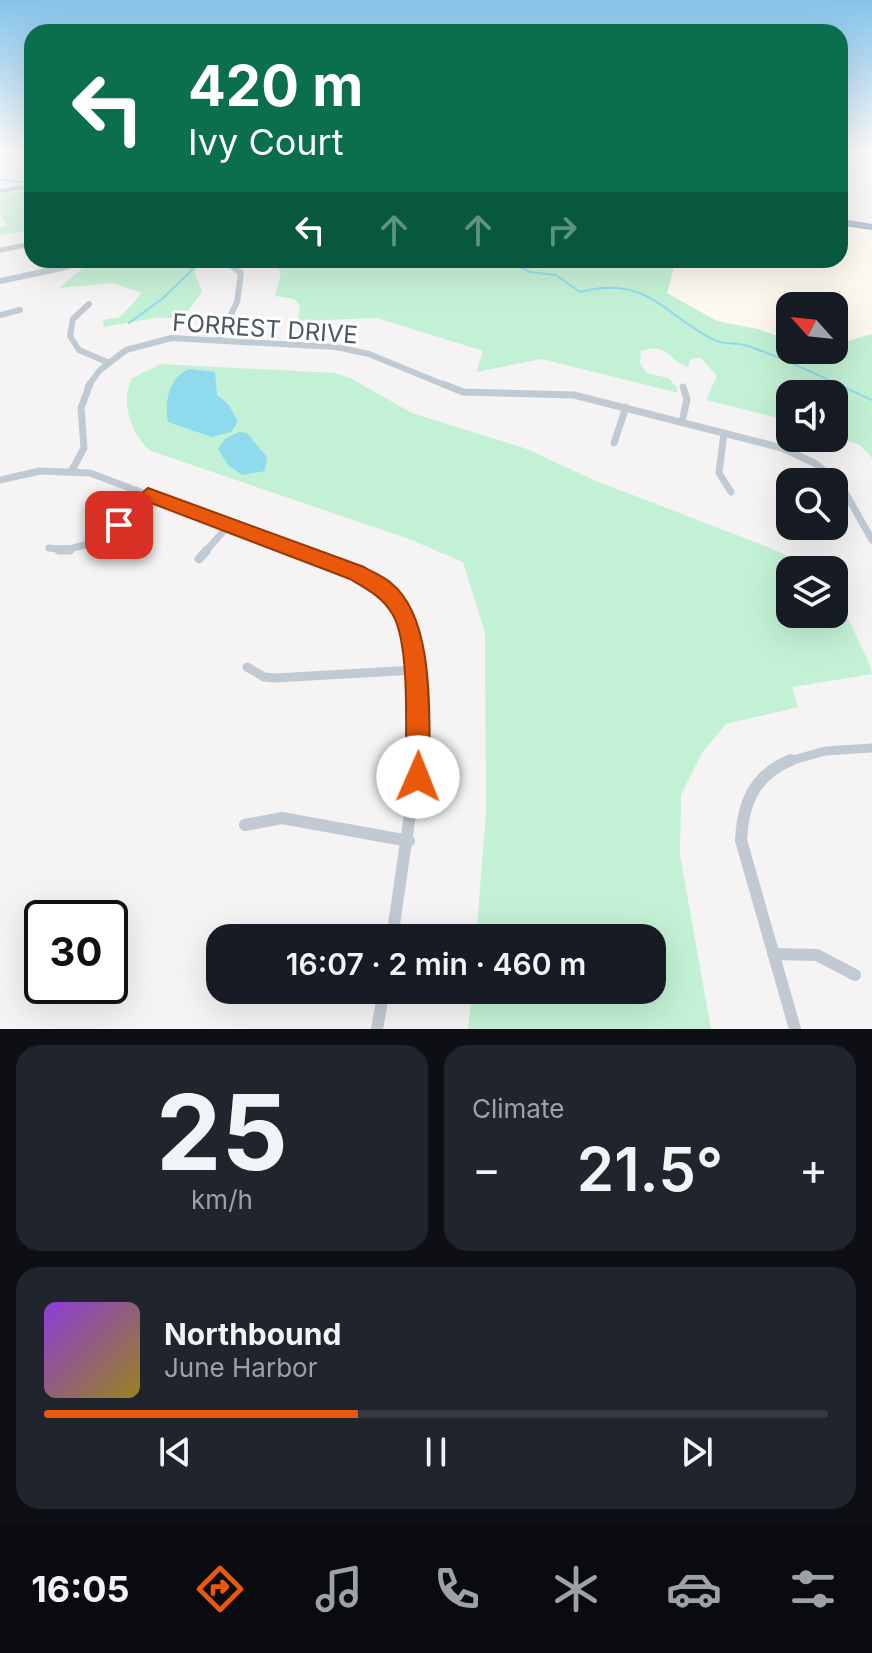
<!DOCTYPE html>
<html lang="en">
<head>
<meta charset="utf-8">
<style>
  :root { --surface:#171b24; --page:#20242c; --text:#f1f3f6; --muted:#9ea1a6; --line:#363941; --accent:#ea580c }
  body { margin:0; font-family:Inter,sans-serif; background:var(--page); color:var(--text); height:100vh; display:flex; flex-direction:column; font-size:30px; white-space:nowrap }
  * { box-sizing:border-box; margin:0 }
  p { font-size:26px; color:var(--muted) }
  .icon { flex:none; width:44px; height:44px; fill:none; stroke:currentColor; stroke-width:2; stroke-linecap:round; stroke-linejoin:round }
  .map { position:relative; height:1029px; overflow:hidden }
  .panel { display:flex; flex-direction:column; gap:16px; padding:16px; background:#0d0f14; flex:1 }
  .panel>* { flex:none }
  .hud { position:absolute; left:24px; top:24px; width:824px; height:244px; border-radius:24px; box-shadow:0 8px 32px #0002; background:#0b6e4f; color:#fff; overflow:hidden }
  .needle { width:52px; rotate:297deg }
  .fabs { position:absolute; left:776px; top:292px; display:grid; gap:16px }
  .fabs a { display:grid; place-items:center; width:72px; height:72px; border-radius:16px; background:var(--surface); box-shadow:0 8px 32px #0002; font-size:40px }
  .speed { position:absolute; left:24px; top:900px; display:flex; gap:16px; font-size:40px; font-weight:700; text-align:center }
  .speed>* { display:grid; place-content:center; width:104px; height:104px; border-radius:50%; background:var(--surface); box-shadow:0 8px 32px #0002; line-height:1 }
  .speed .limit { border:4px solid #111; border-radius:12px; background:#fff; color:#111 }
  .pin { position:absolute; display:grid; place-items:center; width:68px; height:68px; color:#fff; margin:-34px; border-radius:16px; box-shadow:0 4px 12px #0006 }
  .me { position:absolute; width:88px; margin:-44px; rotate:1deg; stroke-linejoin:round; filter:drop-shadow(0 0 6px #0008) }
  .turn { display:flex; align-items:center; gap:28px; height:168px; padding:0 32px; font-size:36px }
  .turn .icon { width:104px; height:104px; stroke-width:2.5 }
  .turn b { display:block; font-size:56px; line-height:68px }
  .lanes { display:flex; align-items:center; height:76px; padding:0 32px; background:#0003; justify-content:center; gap:40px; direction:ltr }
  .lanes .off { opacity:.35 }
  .big { font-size:60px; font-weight:600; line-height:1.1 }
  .panel .tile { flex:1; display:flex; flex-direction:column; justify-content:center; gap:12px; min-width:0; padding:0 28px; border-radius:24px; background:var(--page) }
  .panel .dial { align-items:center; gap:0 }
  .dial b { font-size:104px; line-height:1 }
  .song { display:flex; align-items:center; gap:24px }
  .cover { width:96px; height:96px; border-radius:12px; background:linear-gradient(135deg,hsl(270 70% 55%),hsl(50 70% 35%)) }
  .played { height:8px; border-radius:4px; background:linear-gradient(90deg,var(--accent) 40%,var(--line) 40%) }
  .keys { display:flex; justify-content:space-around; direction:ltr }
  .heat { display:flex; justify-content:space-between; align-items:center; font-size:44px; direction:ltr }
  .panel .tiles { flex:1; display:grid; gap:16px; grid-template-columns:1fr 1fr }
  .tile:last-child { grid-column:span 2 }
  .trip { position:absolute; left:206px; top:924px; width:460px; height:80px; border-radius:24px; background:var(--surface); box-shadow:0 8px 32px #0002; font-weight:600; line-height:80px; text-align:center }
  .dock { display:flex; height:128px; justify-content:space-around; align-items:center; background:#090b0e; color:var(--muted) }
  .dock .icon { width:56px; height:56px }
  .dock .on { color:var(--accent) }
  .dock b { font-size:36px; color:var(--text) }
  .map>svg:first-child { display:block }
  .commercial { fill:#fdf9ef }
  .green { fill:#c3f1d5 }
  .water { fill:#90daee }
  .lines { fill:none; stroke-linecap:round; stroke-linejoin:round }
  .stream { stroke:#90daee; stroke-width:2 }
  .highway-casing { stroke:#7690ad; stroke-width:2 }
  .minor-far4 { stroke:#c1cad2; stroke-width:5 }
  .minor-far3 { stroke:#c1cad2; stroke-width:6 }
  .minor-far2 { stroke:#c1cad2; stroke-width:7 }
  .minor-far1 { stroke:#c1cad2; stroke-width:9 }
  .minor { stroke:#c1cad2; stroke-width:12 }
  .major { fill:#b3c2d1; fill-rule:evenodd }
  .highway { fill:#8ba5c1; fill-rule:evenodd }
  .route { fill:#ea580c; stroke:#983908; stroke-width:2 }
  .labels { text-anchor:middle; stroke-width:6; stroke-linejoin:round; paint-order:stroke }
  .street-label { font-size:24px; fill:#4a5661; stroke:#fff }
</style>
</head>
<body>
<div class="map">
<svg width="872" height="1029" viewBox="0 0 872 1029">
  <rect width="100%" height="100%" fill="#f5f3f3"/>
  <!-- commercial -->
  <path class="commercial" d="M840,222l32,7v105l-38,11v-39h-44v35l-32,-12 -41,-8 -51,-28 10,-33h164z"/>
  <!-- green -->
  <path class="green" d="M32,189v41l-32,5v-8l6,-1 -6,-13 1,-19z
    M92,260h107l-4,14 7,17 -19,27h-29l-50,9 -1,-7 17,-3 22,-24 -29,-10 -54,5z
    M271,260h242l30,9 6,-9h127l-9,33 50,28 41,8 32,12v9h44v-5l38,-11v124l-12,-13 -26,-9v-42h-44v27l-84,-21 11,-24 -16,-18 -10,1 -3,8c-22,-7 -17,-25 -47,-16l-1,12 7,10 21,5 9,9 1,6 -137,-34 -65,13 7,-21 -106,-33 -79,3 2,-16 -6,-6 -19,-3 6,-24z
    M161,364l174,9 15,5 62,35 115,36 64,30 182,70 42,21h-25v44h44v-24c7,16 38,73 38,84l-80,13 6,20 -72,17 -24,29 -21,42 -1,60 31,174h-243l4,-39h180v-52h-176l10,-125 -1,-180 -22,-71 -54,-23 -258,-88c-20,-16 -31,-49 -19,-73z"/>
  <!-- water -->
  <path class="water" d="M189,369l26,3 2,23 12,10 9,17 -7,10 -19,5 -44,-15c-4,-19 1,-45 21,-53z
    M239,432l8,1 20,24 -2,14 -23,4 -14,-10 -10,-16 7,-10z"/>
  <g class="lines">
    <!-- stream -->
    <path class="stream" d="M0,179l26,4 2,5 -5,6 9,2
      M506,260l24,12 26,3 24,17c66,-17 81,20 132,47 10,6 25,3 36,7 42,14 83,36 124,54
      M129,323l33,-24 31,-30 -14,-9"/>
    <!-- highway casing -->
    <g class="highway-casing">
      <path id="highway" d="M840,220l32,5v4l-32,-5z"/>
    </g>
    <!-- minor-far4 -->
    <path class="minor-far4" d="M0,250l32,-6"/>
    <!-- minor-far3 -->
    <path class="minor-far3" d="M0,281l66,-14 14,-7
      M89,304l-16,15 -3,17 9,14 28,12
      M0,315l20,-5
      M218,341l19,-39 4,-29 -7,-5
      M88,386l12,-16 26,-20 45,-12 165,9 33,7 78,32"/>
    <!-- minor-far2 -->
    <path class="minor-far2" d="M443,384l20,8 111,3 208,53 34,16 25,21 31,55
      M682,422l5,-23 -4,-12
      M724,433l-5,40 12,19
      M614,443l12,-36
      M72,470l12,-22 -3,-40 9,-24
      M0,480l40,-9 50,2 210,79
      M49,548c44,7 72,-24 99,-54
      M205,552l24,-27"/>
    <!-- minor-far1 -->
    <path class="minor-far1" d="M59,550h11
      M295,550c29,11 66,19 90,40 44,39 31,120 33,172
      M199,559l8,-9
      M247,667l17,10 11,1 140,-8
      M786,762l39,-11 47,-3"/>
    <!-- minor -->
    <path class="minor" d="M791,760c-37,15 -48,43 -50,80l54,189
      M245,825l37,-7 127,23
      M392,938l26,-178
      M773,954l44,1 38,20
      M377,1029l7,-39"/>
    <!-- major -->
    <path class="major" d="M32,184v4l-32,5v-4z"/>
    <!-- highway -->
    <use href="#highway" class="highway"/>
  </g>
  <!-- sky -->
  <linearGradient id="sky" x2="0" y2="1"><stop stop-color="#85c3ea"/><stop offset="0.51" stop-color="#fafafa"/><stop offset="1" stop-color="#fafafa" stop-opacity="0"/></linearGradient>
  <rect width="872" height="295" fill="url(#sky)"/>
  <!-- route -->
  <path class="route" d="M148,488l216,79c8,5 19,9 27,16 46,37 37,139 39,194l-3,9 -9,4 -9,-4 -3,-9c-1,-39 5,-130 -13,-162 -10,-18 -26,-26 -43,-36l-199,-76 -26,27h-13v-11z"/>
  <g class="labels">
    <!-- street labels -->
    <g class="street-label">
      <text transform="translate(265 329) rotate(4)" y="8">FORREST DRIVE</text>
    </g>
  </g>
</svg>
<div class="fabs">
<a><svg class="needle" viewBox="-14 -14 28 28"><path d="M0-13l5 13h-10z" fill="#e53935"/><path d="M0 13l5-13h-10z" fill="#9ea1a6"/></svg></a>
<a><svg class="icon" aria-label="sound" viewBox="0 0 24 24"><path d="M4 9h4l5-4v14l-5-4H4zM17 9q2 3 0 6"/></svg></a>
<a><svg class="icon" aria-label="search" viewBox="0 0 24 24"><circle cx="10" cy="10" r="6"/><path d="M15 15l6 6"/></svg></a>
<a><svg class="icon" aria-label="layers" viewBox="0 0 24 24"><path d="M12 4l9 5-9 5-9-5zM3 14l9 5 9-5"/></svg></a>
</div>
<div class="speed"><div class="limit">30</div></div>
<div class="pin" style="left:119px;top:525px;background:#d93025"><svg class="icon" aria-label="arrive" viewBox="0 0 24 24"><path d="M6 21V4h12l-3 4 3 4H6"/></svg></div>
<svg class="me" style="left:418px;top:777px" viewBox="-20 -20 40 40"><circle r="19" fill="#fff"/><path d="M0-13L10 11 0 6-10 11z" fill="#ea580c"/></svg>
<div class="trip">16:07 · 2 min · 460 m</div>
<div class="hud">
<div class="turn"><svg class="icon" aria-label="left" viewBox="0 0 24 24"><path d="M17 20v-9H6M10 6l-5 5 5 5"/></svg><div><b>420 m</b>Ivy Court</div></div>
<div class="lanes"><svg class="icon" aria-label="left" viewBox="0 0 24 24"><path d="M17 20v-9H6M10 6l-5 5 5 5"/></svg><svg class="icon off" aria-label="ahead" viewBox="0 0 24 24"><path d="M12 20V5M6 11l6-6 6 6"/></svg><svg class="icon off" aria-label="ahead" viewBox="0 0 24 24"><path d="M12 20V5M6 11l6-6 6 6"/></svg><svg class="icon off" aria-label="right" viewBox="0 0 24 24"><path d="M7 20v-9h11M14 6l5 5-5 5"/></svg></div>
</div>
</div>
<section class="panel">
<div class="tiles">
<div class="tile dial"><b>25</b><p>km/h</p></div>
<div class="tile"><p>Climate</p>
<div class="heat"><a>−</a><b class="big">21.5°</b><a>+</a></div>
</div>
<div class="tile">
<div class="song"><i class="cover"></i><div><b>Northbound</b><p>June Harbor</p></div></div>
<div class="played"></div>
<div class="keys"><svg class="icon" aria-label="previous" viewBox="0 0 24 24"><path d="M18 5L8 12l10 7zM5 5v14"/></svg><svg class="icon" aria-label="pause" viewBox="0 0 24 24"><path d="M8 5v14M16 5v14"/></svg><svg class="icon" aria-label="next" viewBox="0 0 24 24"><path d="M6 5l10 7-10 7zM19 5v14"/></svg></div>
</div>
</div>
</section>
<nav class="dock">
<b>16:05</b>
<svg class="icon on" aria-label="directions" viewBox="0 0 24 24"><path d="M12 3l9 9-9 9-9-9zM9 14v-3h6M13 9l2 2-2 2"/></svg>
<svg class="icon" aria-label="music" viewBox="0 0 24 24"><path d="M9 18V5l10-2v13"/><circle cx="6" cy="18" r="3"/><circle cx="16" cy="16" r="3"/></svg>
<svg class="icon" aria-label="phone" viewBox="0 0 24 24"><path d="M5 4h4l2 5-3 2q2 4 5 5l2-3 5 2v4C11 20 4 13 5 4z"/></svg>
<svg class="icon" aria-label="climate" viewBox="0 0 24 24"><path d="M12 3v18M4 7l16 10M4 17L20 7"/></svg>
<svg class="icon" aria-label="car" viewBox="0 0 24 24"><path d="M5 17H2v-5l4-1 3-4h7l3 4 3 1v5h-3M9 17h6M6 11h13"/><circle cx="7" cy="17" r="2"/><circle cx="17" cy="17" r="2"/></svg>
<svg class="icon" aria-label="filters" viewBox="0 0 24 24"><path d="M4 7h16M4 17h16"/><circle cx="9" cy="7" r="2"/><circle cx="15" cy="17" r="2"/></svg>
</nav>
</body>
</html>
